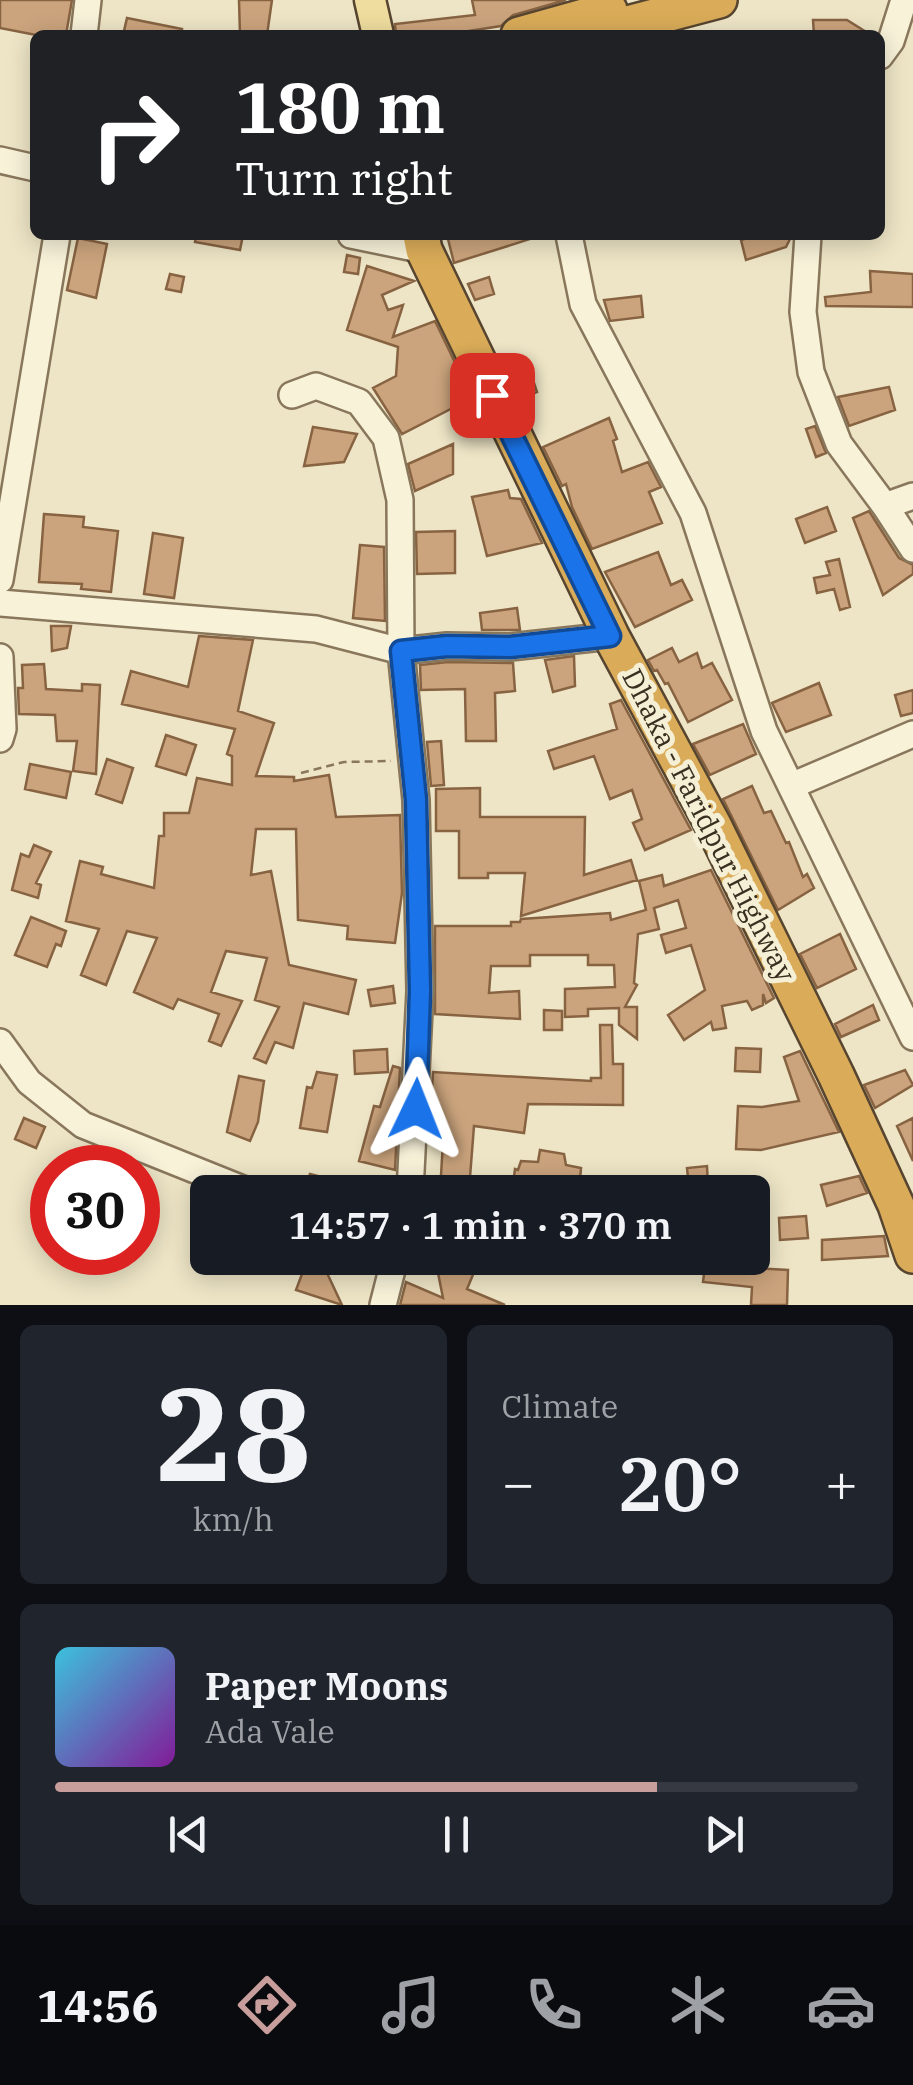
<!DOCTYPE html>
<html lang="en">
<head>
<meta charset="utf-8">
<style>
  :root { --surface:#171b24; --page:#20242c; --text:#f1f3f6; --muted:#9ea1a6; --line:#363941; --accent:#c89e9c }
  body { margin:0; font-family:"IBM Plex Serif",serif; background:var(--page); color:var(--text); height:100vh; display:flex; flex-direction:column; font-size:38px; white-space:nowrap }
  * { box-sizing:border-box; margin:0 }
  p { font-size:32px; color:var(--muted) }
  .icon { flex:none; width:55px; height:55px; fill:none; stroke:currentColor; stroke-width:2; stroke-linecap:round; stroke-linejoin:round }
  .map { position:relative; height:1305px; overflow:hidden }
  .details { display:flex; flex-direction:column; gap:20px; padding:20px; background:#0d0f14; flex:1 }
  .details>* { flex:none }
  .guide { position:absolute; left:30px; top:30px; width:855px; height:210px; border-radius:15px; box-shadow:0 5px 25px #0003; background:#202124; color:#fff; overflow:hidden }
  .speed { position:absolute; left:30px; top:1145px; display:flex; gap:20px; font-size:50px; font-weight:700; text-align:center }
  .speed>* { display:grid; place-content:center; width:130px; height:130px; border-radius:50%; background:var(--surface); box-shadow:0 5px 25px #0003; line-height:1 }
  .speed .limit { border:15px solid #d22; background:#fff; color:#111 }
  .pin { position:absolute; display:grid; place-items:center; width:85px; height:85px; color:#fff; margin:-42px; border-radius:20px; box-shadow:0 5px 15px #0006 }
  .me { position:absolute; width:110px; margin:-55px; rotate:2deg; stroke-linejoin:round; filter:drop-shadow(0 0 8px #0008) }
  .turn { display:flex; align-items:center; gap:35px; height:210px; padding:0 40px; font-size:45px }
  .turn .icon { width:130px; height:130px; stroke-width:2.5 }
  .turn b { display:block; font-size:70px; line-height:85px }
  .big { font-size:75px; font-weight:600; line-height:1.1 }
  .details .tile { flex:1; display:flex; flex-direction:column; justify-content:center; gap:15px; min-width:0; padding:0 35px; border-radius:15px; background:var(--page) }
  .details .dial { align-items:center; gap:0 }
  .dial b { font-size:130px; line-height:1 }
  .song { display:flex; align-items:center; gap:30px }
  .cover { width:120px; height:120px; border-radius:15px; background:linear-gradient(135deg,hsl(190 70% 55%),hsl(290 70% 35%)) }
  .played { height:10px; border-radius:5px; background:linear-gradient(90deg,var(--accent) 75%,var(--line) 75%) }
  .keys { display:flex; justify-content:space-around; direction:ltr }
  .heat { display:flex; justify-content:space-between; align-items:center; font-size:55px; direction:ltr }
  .details .tiles { flex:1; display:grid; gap:20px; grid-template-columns:1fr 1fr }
  .tile:last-child { grid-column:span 2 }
  .trip { position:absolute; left:190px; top:1175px; width:580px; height:100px; border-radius:15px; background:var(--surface); box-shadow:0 5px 25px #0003; font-weight:600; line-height:100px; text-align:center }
  .menu { display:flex; height:160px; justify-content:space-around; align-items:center; background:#090b0e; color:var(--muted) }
  .menu .icon { width:70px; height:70px }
  .menu .selected { color:var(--accent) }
  .menu b { font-size:45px; color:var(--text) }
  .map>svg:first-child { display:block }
  .building { fill:#cba47d; stroke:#876342; stroke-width:2.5 }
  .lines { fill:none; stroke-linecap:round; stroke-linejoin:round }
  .minor-casing { stroke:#89775c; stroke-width:30 }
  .major-casing { stroke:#574530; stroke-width:35 }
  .highway-casing { stroke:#574530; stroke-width:40 }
  .path { stroke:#89775c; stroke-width:2.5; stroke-dasharray:8 5; stroke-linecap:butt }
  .minor { stroke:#f8f2d9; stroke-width:25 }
  .major { stroke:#efdd9f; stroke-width:30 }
  .highway { stroke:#daac59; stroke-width:35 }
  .route-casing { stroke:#114b97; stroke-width:25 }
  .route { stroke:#1a73e8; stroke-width:18 }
  .labels { text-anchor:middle; stroke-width:10; stroke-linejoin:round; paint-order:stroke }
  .street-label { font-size:28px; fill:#392e1f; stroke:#f5efd5 }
</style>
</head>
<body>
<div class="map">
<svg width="913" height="1305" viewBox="0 0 913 1305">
  <rect width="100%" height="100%" fill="#eee5c6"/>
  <!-- building -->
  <path class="building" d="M0,0h72l-6,35h-30l-36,-7z
    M239,0h33l-5,35h-27z
    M472,0h94l-53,15 -12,11 -58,9h-47l-1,-11 80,-9z
    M127,18l55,11 -1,6h-58z
    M813,20h34l24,15h-57z
    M196,235h47l-3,15 -45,-8z
    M447,235h82l1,4 -76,24z
    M757,235h35l-6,12 -40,13 -5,-20z
    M78,238l29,6 -11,54 -29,-8z
    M347,255l13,3 -2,16 -14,-2z
    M367,266l47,15 -32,14 6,15 15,-5 -10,32 42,-16 37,77 -70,36 -29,-46 23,-12 2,-29 -51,-17z
    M870,271l43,3v33l-87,-1 -1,-9 46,-5z
    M170,274l14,3 -3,15 -15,-3z
    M489,277l5,17 -19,6 -7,-16z
    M641,296l2,21 -33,4 -6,-21z
    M532,377l5,15 -17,7 -8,-16z
    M889,387l6,23 -46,16 -11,-29z
    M609,418l8,21 -4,2 9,31 26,-10 13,25 -12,5 13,31 -70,26 -20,-42 -6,-23 -4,2 -19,-39z
    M815,426l11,27 -10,4 -10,-28z
    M313,427l44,7 -13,28 -40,4z
    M453,444v30l-38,17 -7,-27z
    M508,490l2,8 11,1 21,44 -55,13 -15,-59z
    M827,507l9,24 -31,12 -9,-24z
    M869,511l30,47 14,7v9l-30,21 -30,-77z
    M44,514l40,3 -1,10 35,4 -7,61 -30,-3 1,-5 -43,-2z
    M455,531v42l-38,1 -1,-42z
    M153,533l30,5 -9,60 -30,-4z
    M360,545l24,2 1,74 -32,-3z
    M658,552l13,33 11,-5 10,20 -57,27 -30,-55z
    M839,559l11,48 -10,3 -6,-21 -17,4 -3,-15 16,-3 -4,-13z
    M517,608l3,22h-38l-2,-17z
    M51,626h20l-4,22 -15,3z
    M199,636l54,4 -15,71 36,12 -18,53 38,1v4l35,-6 7,42 64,-2 2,78 -7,50 -48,-4 1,-13 -50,-6 -2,-91h-40l-5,46 20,-4 18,94 67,15 -8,34 -44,-11 -11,45 -18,-6 -9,21 -12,-5 25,-51 -24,-7 12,-42 -41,-7 -15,41 31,9 -21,45 -12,-5 10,-27 -41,-15 -5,10 -39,-17 23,-54 -30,-7 -21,54 -25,-10 18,-46 -33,-8 14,-60 23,6 -2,7 53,14 5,-52h5v-23h25l8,-35 35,7v-29l-5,-2 8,-25 -113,-25 9,-33 57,16z
    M672,648l7,14 18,-9 5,15 10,-5 20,37 -44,22 -20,-39 -3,1 -8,-14 -3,1 -6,-11z
    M574,656l1,30 -22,6 -8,-32z
    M448,662l65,1 2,28 -20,2 1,48h-30l-1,-52 -44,1 -1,-25z
    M44,664l2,25 36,2v-7l18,1 -4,89 -23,-3 4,-30h-20l-2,-26 -36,-1 -1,-26h5l-1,-23z
    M819,683l12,32 -45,17 -14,-29z
    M913,690v23l-12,3 -6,-21z
    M621,700l70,130 -46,20 -12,-27 9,-4 -10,-29 -22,9 -16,-43 -40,13 -6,-18 69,-22 -7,-25z
    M743,724l13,30 -46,21 -17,-31z
    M166,735l30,10 -10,30 -30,-9z
    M441,741l3,44 -13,1 -4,-44z
    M107,759l26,9 -11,35 -26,-9z
    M30,764l41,8 -5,26 -41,-9z
    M752,786l12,27 7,-2 15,32 3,-1 14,35 4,-3 7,14 -36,22 -55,-111z
    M480,788v29h105l-1,58 47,-15 6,20 -116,36 4,-43h-37v5h-29v-47h-23v-42z
    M34,845l17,7 -15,31 5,2 -3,13 -26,-8 9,-36 8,3z
    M711,870l63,128 -8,5 -3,-9v11l-11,5 -5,-9 -25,5 4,22 -13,2 -2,-8 -27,18 -16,-25 37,-25 -14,-45 -25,8 -5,-18 25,-7 -8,-28 -24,8 5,21 -21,5 -4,49 3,2 -12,22h12v32l-18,-14v-17l-31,1v7l-23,1v-28l50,-2 -1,-22h-26v-10h-58v11h-39l-2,27 30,-2 1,28 -85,-5v-88h76v-4h9l1,-3 89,-6 1,7 35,-10 -7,-29 23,-6 2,11z
    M31,917l35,14 -5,15 -5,-2 -9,23 -32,-12z
    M840,934l16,35 -39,19 -17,-34z
    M393,986l2,17 -24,3 -3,-16z
    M873,1005l6,15 -38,17 -6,-13z
    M544,1010l18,1v19h-18z
    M600,1025h12l1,39h10v41l-95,-1 -4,29 -50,-7 -4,51 -5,15h-25l4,-67 -14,-1 3,-52 158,9v-3h10z
    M736,1048l25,1 -1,23 -25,-1z
    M387,1049l1,23 -33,2 -1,-23z
    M800,1051l39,81 -78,18 -25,-1 2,-43 24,1 37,-6 -15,-44z
    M393,1066l7,2 -5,102 -36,-9 15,-55 6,1z
    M905,1070l8,15 -38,23 -11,-23z
    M317,1072l20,3 -10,57 -27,-4 7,-41 5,1z
    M239,1076l25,5 -6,41 -8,19 -23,-9z
    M24,1118l21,9 -9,21 -21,-9z
    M913,1118v43l-16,-35z
    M540,1150l24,4 2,11 15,3 -2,24h-60l1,-5 -7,-3 2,-15 3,1 3,-9 17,1z
    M707,1166l1,21 -19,1 -2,-20z
    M310,1174l53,14 -1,4h-60z
    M859,1176l8,17 -40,13 -6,-21z
    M806,1216l2,22 -28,2 -1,-22z
    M884,1236l4,20 -66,4v-20z
    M308,1258h12l22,47 -46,-15z
    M435,1258h45l-13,31 38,16h-105l6,-23 37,16z
    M706,1258h31l-1,9 52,3 -1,35h-36l1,-18 -49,-5z"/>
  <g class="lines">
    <!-- minor casing -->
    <g class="minor-casing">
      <path id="minor" d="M84,35l4,-35
        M880,56l11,-15 13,-41
        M0,160l35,8
        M351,235l73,15
        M569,235l14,69 110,209 71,218 149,306
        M808,235l-5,77 8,60 28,72 46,62 28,43
        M292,395l24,-9 43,16 27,36 14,62 1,151 15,149 4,191 -10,201
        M885,506l28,-10
        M0,580l57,-345
        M0,603l316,26 85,22 46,-5 63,1 101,-11
        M0,657l3,72 -3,10
        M791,786l122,-52
        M0,1042l29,40 54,43 167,67
        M383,1305l12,-47"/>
    </g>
    <!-- major casing -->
    <g class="major-casing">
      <path id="major" d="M370,0l8,35"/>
    </g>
    <!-- highway casing -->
    <g class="highway-casing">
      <path id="highway" d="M519,35l90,-25
        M586,35l133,-35
        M421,235l3,15 187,386 102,189 123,250 60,130 17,50"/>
    </g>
    <!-- path -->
    <path class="path" d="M301,773l43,-11 47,-1"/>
    <!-- minor -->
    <use href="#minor" class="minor"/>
    <!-- major -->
    <use href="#major" class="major"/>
    <!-- highway -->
    <use href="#highway" class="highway"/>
  </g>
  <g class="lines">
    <!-- route casing -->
    <g class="route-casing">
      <path id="route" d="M416,1109l4,-118 -4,-191 -15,-149 46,-5 63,1 100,-11 -118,-241"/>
    </g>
    <!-- route -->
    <use href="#route" class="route"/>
  </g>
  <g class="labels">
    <!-- street labels -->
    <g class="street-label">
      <text transform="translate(709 825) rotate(63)" y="10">Dhaka - Faridpur Highway</text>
    </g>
  </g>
</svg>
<div class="speed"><div class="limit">30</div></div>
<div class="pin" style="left:492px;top:395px;background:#d93025"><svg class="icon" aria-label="arrive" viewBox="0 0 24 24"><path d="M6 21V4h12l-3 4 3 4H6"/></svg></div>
<svg class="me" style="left:416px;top:1109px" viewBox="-20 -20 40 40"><path d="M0-17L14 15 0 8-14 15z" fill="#1a73e8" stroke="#fff" stroke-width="4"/></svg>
<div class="trip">14:57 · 1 min · 370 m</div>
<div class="guide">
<div class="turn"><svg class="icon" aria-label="right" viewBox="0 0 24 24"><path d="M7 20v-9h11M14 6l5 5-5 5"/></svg><div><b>180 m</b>Turn right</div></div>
</div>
</div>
<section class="details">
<div class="tiles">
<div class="tile dial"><b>28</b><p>km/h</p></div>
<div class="tile"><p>Climate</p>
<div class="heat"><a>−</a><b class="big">20°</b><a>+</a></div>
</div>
<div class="tile">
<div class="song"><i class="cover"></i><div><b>Paper Moons</b><p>Ada Vale</p></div></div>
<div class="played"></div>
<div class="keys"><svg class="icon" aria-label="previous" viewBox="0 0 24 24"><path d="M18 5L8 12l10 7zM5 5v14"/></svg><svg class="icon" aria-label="pause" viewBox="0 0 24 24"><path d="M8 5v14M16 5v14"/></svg><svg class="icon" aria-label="next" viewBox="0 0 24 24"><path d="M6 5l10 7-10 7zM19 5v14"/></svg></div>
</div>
</div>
</section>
<nav class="menu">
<b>14:56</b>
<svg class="icon selected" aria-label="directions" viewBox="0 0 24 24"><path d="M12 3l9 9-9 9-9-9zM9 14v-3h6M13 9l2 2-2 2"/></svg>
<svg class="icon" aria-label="music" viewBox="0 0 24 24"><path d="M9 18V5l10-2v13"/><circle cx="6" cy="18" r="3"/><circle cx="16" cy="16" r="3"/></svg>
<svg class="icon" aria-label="phone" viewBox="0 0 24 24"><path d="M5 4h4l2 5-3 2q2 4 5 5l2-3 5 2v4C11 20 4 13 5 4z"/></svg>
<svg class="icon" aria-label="climate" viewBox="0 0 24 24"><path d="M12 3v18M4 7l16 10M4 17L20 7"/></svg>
<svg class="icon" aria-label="car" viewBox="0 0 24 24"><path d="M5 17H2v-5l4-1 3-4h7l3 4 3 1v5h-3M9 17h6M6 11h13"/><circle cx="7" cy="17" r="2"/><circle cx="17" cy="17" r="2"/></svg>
</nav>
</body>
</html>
